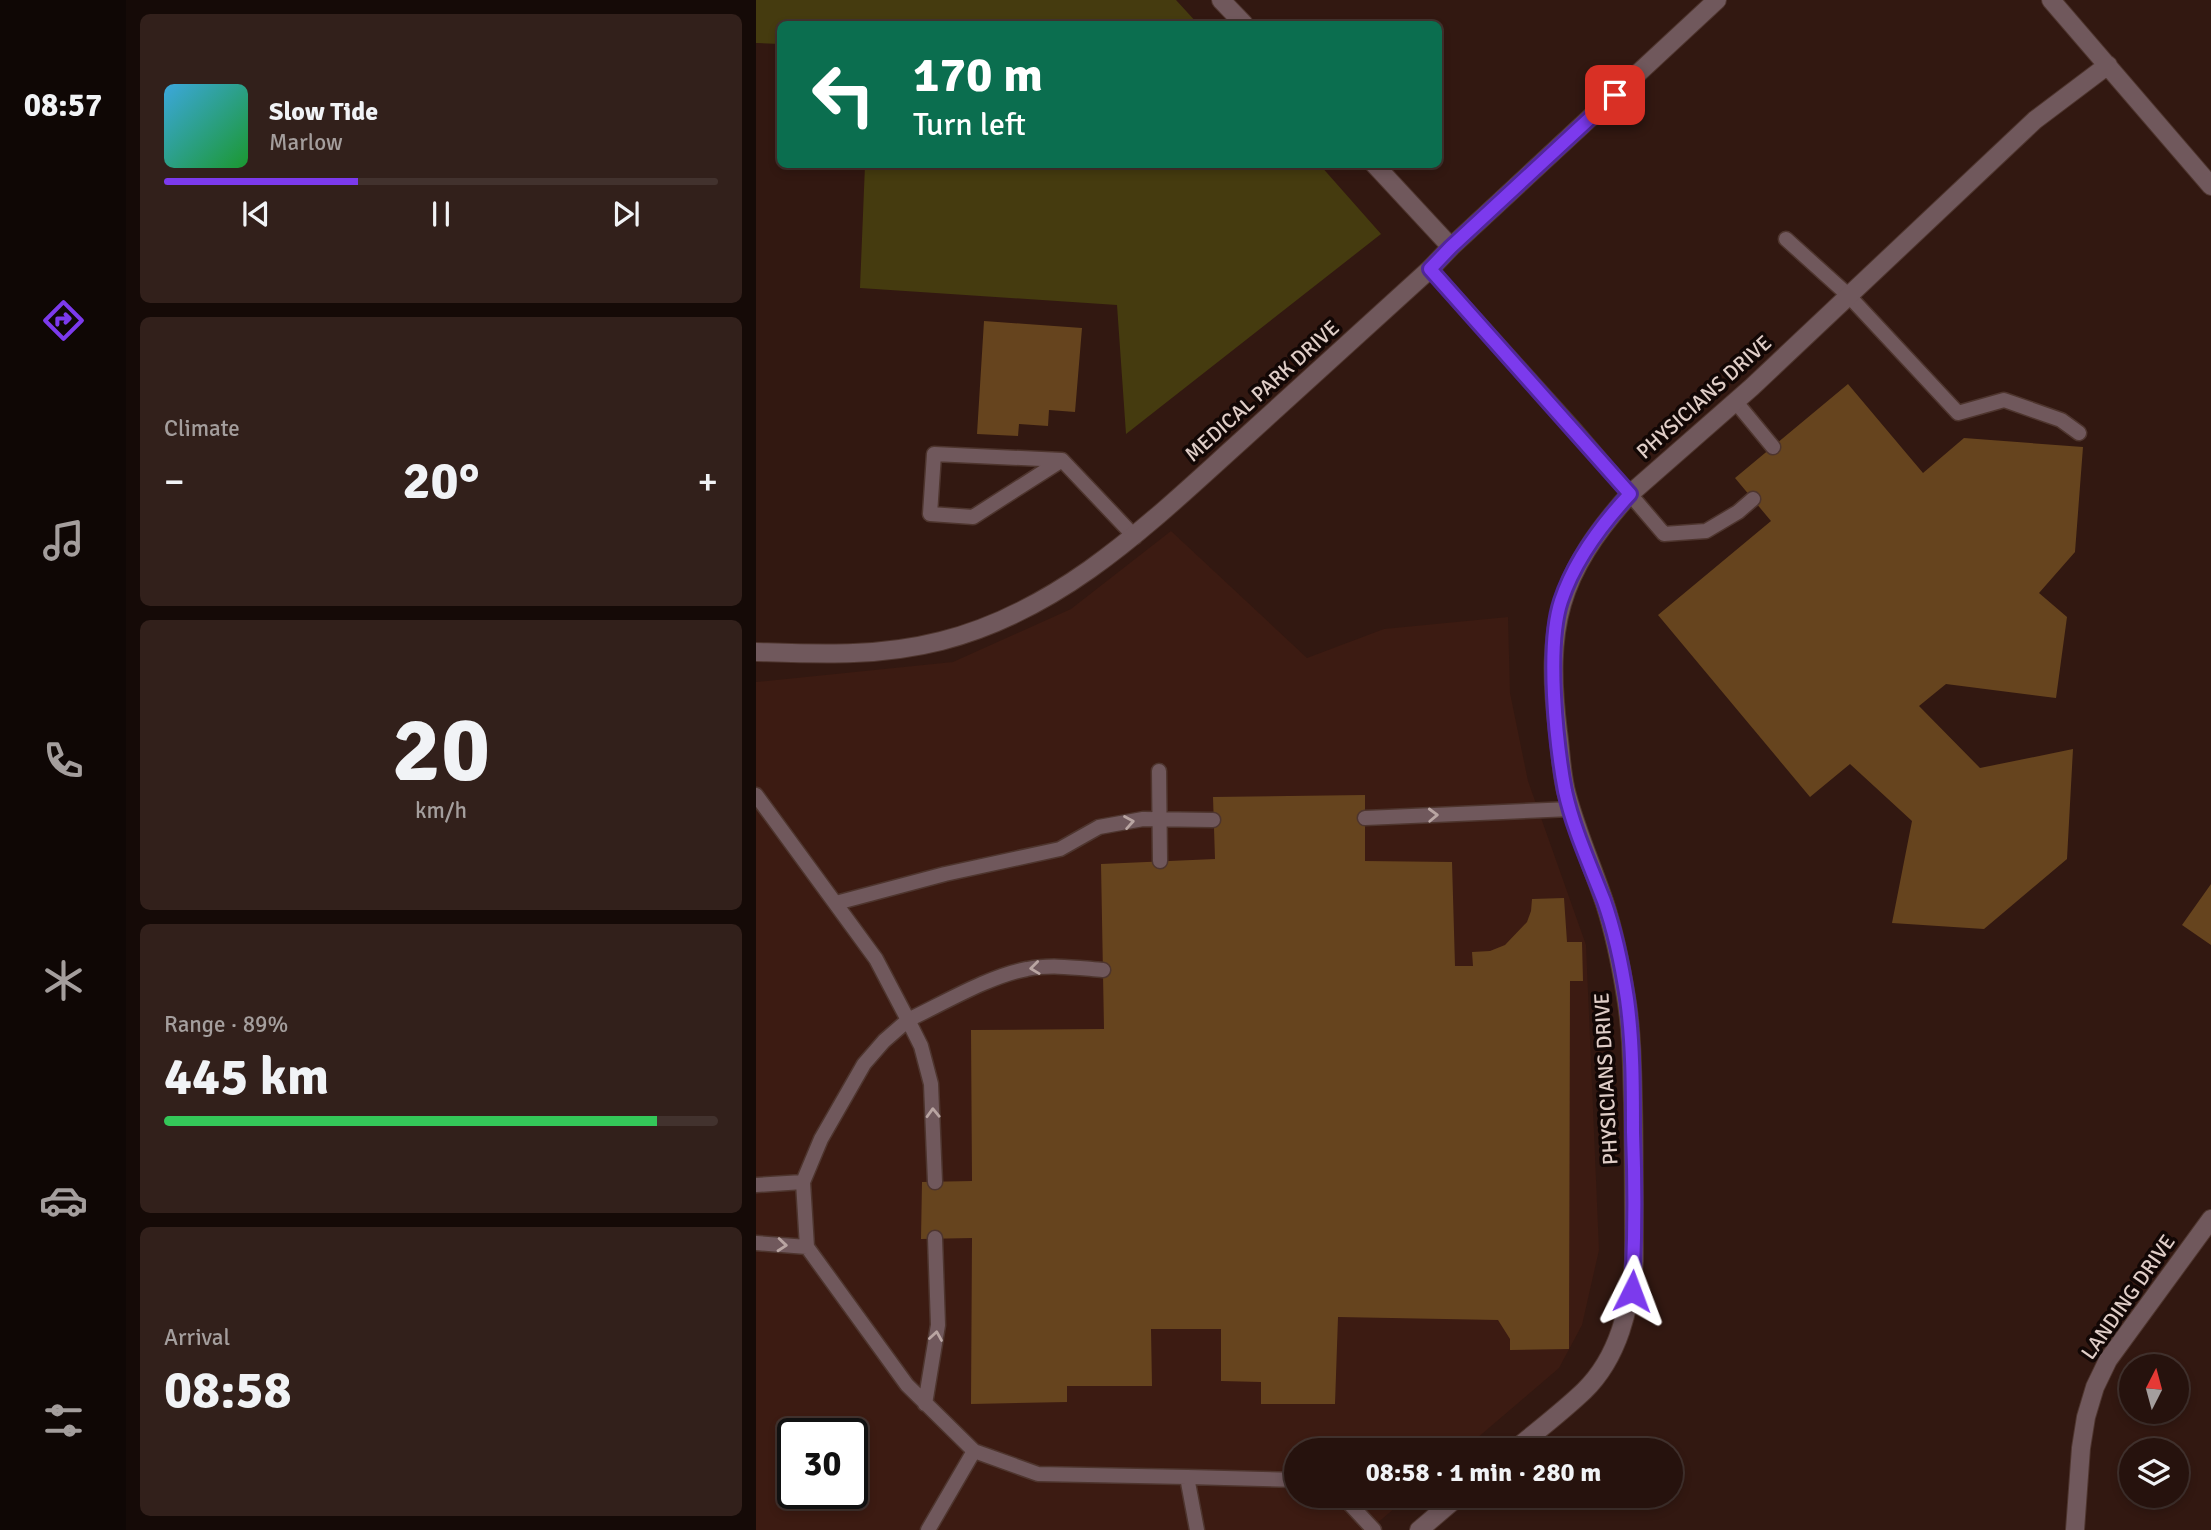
<!DOCTYPE html>
<html lang="en">
<head>
<meta charset="utf-8">
<style>
  :root { --surface:#26120d; --page:#32201b; --text:#f1f3f6; --muted:#a49e9d; --line:#42322e; --accent:#7c3aed }
  body { margin:0; font-family:Signika,sans-serif; background:var(--page); color:var(--text); height:100vh; display:flex; flex-direction:column; font-size:26px; white-space:nowrap }
  * { box-sizing:border-box; margin:0 }
  p { font-size:23px; color:var(--muted) }
  .icon { flex:none; width:38px; height:38px; fill:none; stroke:currentColor; stroke-width:2; stroke-linecap:round; stroke-linejoin:round }
  .map { position:relative; flex:1; overflow:hidden }
  .sheet { display:flex; flex-direction:column; gap:14px; padding:14px; background:#150a07; width:630px }
  .sheet>* { flex:none }
  .hud { position:absolute; left:21px; top:21px; width:665px; height:147px; border-radius:10px; box-shadow:0 4px 10px #0003,0 0 0 2px var(--line); background:#0b6e4f; color:#fff; overflow:hidden }
  .needle { width:46px; rotate:6deg }
  .fabs { position:absolute; left:1363px; top:1354px; display:grid; gap:14px }
  .fabs a { display:grid; place-items:center; width:70px; height:70px; border-radius:50%; background:var(--surface); box-shadow:0 4px 10px #0003,0 0 0 2px var(--line); font-size:35px }
  .speed { position:absolute; left:21px; top:1418px; display:flex; gap:14px; font-size:35px; font-weight:700; text-align:center }
  .speed>* { display:grid; place-content:center; width:91px; height:91px; border-radius:50%; background:var(--surface); box-shadow:0 4px 10px #0003,0 0 0 2px var(--line); line-height:1 }
  .speed .limit { border:4px solid #111; border-radius:10px; background:#fff; color:#111 }
  .pin { position:absolute; display:grid; place-items:center; width:60px; height:60px; color:#fff; margin:-30px; border-radius:14px; box-shadow:0 4px 10px #0006 }
  .me { position:absolute; width:77px; margin:-38px; rotate:3deg; stroke-linejoin:round; filter:drop-shadow(0 0 5px #0008) }
  .turn { display:flex; align-items:center; gap:24px; height:147px; padding:0 21px; font-size:32px }
  .turn .icon { width:91px; height:91px; stroke-width:2.5 }
  .turn b { display:block; font-size:49px; line-height:60px }
  .big { font-size:52px; font-weight:700; line-height:1.1 }
  .sheet .widget { flex:1; display:flex; flex-direction:column; justify-content:center; gap:10px; min-width:0; padding:0 24px; border-radius:10px; background:var(--page) }
  .sheet .dial { align-items:center; gap:0 }
  .dial b { font-size:91px; line-height:1 }
  .song { display:flex; align-items:center; gap:21px }
  .cover { width:84px; height:84px; border-radius:10px; background:linear-gradient(135deg,hsl(200 70% 55%),hsl(130 70% 35%)) }
  .played { height:7px; border-radius:4px; background:linear-gradient(90deg,var(--accent) 35%,var(--line) 35%) }
  .keys { display:flex; justify-content:space-around; direction:ltr }
  .heat { display:flex; justify-content:space-between; align-items:center; font-size:38px; direction:ltr }
  .charge { height:10px; border-radius:5px; background:linear-gradient(90deg,#34c759 89%,var(--line) 0) }
  .trip { position:absolute; left:528px; top:1438px; width:399px; height:70px; border-radius:35px; background:var(--surface); box-shadow:0 4px 10px #0003,0 0 0 2px var(--line); font-weight:700; line-height:70px; text-align:center }
  main { display:flex; flex:1; min-height:0 }
  .dock { display:flex; flex-direction:column; width:126px; justify-content:space-around; align-items:center; background:#0f0705; color:var(--muted) }
  .dock .icon { width:49px; height:49px }
  .dock .current { color:var(--accent) }
  .dock b { font-size:32px; color:var(--text) }
  .map>svg:first-child { display:block }
  .built { fill:#3c1b12; fill-rule:evenodd }
  .green { fill:#453b0f }
  .building { fill:#66441e }
  .lines { fill:none; stroke-linecap:round; stroke-linejoin:round }
  .lane-casing { stroke:#4e352e; stroke-width:17 }
  .street-casing { stroke:#4e352e; stroke-width:20 }
  .lane { stroke:#70585c; stroke-width:14 }
  .street { stroke:#70585c; stroke-width:18 }
  .oneway { stroke:#b9a5a2 }
  .route-casing { stroke:#51269a; stroke-width:18 }
  .route { stroke:#7c3aed; stroke-width:12 }
  .labels { text-anchor:middle; stroke-width:7; stroke-linejoin:round; paint-order:stroke }
  .street-label { font-size:21px; fill:#e0cec8; stroke:#120705 }
</style>
</head>
<body>
<main>
<nav class="dock">
<b>08:57</b>
<svg class="icon current" aria-label="directions" viewBox="0 0 24 24"><path d="M12 3l9 9-9 9-9-9zM9 14v-3h6M13 9l2 2-2 2"/></svg>
<svg class="icon" aria-label="music" viewBox="0 0 24 24"><path d="M9 18V5l10-2v13"/><circle cx="6" cy="18" r="3"/><circle cx="16" cy="16" r="3"/></svg>
<svg class="icon" aria-label="phone" viewBox="0 0 24 24"><path d="M5 4h4l2 5-3 2q2 4 5 5l2-3 5 2v4C11 20 4 13 5 4z"/></svg>
<svg class="icon" aria-label="climate" viewBox="0 0 24 24"><path d="M12 3v18M4 7l16 10M4 17L20 7"/></svg>
<svg class="icon" aria-label="car" viewBox="0 0 24 24"><path d="M5 17H2v-5l4-1 3-4h7l3 4 3 1v5h-3M9 17h6M6 11h13"/><circle cx="7" cy="17" r="2"/><circle cx="17" cy="17" r="2"/></svg>
<svg class="icon" aria-label="filters" viewBox="0 0 24 24"><path d="M4 7h16M4 17h16"/><circle cx="9" cy="7" r="2"/><circle cx="15" cy="17" r="2"/></svg>
</nav>
<section class="sheet">
<div class="widget">
<div class="song"><i class="cover"></i><div><b>Slow Tide</b><p>Marlow</p></div></div>
<div class="played"></div>
<div class="keys"><svg class="icon" aria-label="previous" viewBox="0 0 24 24"><path d="M18 5L8 12l10 7zM5 5v14"/></svg><svg class="icon" aria-label="pause" viewBox="0 0 24 24"><path d="M8 5v14M16 5v14"/></svg><svg class="icon" aria-label="next" viewBox="0 0 24 24"><path d="M6 5l10 7-10 7zM19 5v14"/></svg></div>
</div>
<div class="widget"><p>Climate</p>
<div class="heat"><a>−</a><b class="big">20°</b><a>+</a></div>
</div>
<div class="widget dial"><b>20</b><p>km/h</p></div>
<div class="widget"><p>Range · 89%</p><b class="big">445 km</b><div class="charge"></div></div>
<div class="widget"><p>Arrival</p><b class="big">08:58</b></div>
</section>
<div class="map">
<svg width="1455" height="1530" viewBox="0 0 1455 1530">
  <rect width="100%" height="100%" fill="#321811"/>
  <!-- built -->
  <path class="built" d="M415,531l136,127 77,-29 124,-12 2,76 18,88 58,164 13,305 -17,75 -23,43 -97,83h-165v45h112l-40,34h-613v-848l197,-20 118,-53zM37,1433h59v60h-59z"/>
  <!-- green -->
  <path class="green" d="M0,0h420l22,24h-418v20l-24,-1z
    M109,165h455l61,69 -255,200 -9,-129 -257,-17z"/>
  <!-- building -->
  <path class="building" d="M228,321l98,7 -7,84 -26,-2 -1,16 -29,-2 -1,12 -41,-2z
    M1092,384l75,89 41,-35 119,9 -8,105 -36,41 28,24 -11,81 -110,-14 -27,22 61,62 93,-19 -6,110 -83,70 -92,-6 20,-102 -62,-57 -40,33 -152,-182 113,-94 -36,-43z
    M609,795v66l87,1 3,104h18l-1,-14 18,-1 15,-6 22,-23 4,-11 1,-12 32,-1 3,44h15l1,39h-13l-1,368 -59,1v-11l-12,-19 -160,-3 -3,87h-74v-22l-40,-1v-52h-70l1,57h-85v16l-96,2 1,-166 -51,1 1,-57 50,-1 -1,-151 133,-1 -3,-165 114,-5 -2,-62z
    M1455,884v61l-29,-20z"/>
  <g class="lines">
    <!-- lane casing -->
    <g class="lane-casing">
      <path id="lane" d="M1030,239l62,56 110,118 46,-13 57,20 18,13
        M674,269l146,162 88,103 42,-3 32,-19 15,-13
        M979,401l38,46
        M306,460l-89,57 -43,-3 4,-60 128,6 73,77
        M403,771l1,90
        M0,795l120,164 32,61 -24,21 -20,23 -43,75 -18,43 4,65 100,138 67,66 -46,79
        M609,818l206,-9
        M80,903l109,-29 115,-25 39,-22 44,-8 70,1
        M179,1182l-4,-98 -10,-38 -13,-26c34,-16 83,-45 119,-51 25,-5 51,-1 76,1
        M0,1185l47,-3
        M0,1243l51,4
        M169,1404l13,-79 -3,-87
        M218,1451l64,23 149,3
        M582,1496l10,6 26,28
        M441,1530l-10,-53 110,3"/>
    </g>
    <!-- street casing -->
    <g class="street-casing">
      <path id="street" d="M465,0l23,24
        M1295,0l160,186
        M618,164l77,83
        M0,652c63,2 122,5 185,-11 122,-31 210,-119 301,-201 62,-57 125,-114 188,-171l21,-22 266,-247
        M757,1451c24,-20 49,-39 71,-60 35,-34 46,-84 50,-130 0,-53 0,-105 -1,-158 -1,-35 -1,-71 -7,-106 -5,-31 -11,-62 -21,-93 -12,-36 -28,-72 -38,-109 -6,-20 -6,-43 -9,-63 -13,-105 0,-158 72,-238l122,-107 283,-267 73,-55
        M663,1530l40,-34
        M1319,1530l6,-82 5,-31 9,-30 13,-27 103,-141"/>
    </g>
    <!-- lane -->
    <use href="#lane" class="lane"/>
    <!-- street -->
    <use href="#street" class="street"/>
  </g>
  <!-- one-way arrows -->
  <defs><path id="oneway-chevron" d="M-2-3.5L2.5 0L-2 3.5" fill="none" stroke-width="1.6" stroke-linecap="round" stroke-linejoin="round" transform="scale(1.75)"/></defs>
  <g class="oneway">
    <use href="#oneway-chevron" transform="translate(677 815) rotate(-2)"/>
    <use href="#oneway-chevron" transform="translate(373 822) rotate(-10)"/>
    <use href="#oneway-chevron" transform="translate(279 968) rotate(173)"/>
    <use href="#oneway-chevron" transform="translate(177 1113) rotate(-92)"/>
    <use href="#oneway-chevron" transform="translate(26 1245) rotate(5)"/>
    <use href="#oneway-chevron" transform="translate(180 1336) rotate(-81)"/>
  </g>
  <g class="lines">
    <!-- route casing -->
    <g class="route-casing">
      <path id="route" d="M859,95l-164,152 -21,22 200,225c-28,30 -56,68 -69,107 -15,45 -5,142 4,190 8,37 25,74 39,110 11,31 18,65 23,98 6,44 6,89 6,133 2,53 2,106 -1,159"/>
    </g>
    <!-- route -->
    <use href="#route" class="route"/>
  </g>
  <g class="labels">
    <!-- street labels -->
    <g class="street-label">
      <text transform="translate(506 391) rotate(-42)" y="7">MEDICAL PARK DRIVE</text>
      <text transform="translate(948 397) rotate(-42)" y="7">PHYSICIANS DRIVE</text>
      <text transform="translate(850 1079) rotate(-93)" y="7">PHYSICIANS DRIVE</text>
      <text transform="translate(1372 1297) rotate(-55)" y="7">LANDING DRIVE</text>
    </g>
  </g>
</svg>
<div class="fabs">
<a><svg class="needle" viewBox="-14 -14 28 28"><path d="M0-13l5 13h-10z" fill="#e53935"/><path d="M0 13l5-13h-10z" fill="#a49e9d"/></svg></a>
<a><svg class="icon" aria-label="layers" viewBox="0 0 24 24"><path d="M12 4l9 5-9 5-9-5zM3 14l9 5 9-5"/></svg></a>
</div>
<div class="speed"><div class="limit">30</div></div>
<div class="pin" style="left:859px;top:95px;background:#d93025"><svg class="icon" aria-label="arrive" viewBox="0 0 24 24"><path d="M6 21V4h12l-3 4 3 4H6"/></svg></div>
<svg class="me" style="left:876px;top:1291px" viewBox="-20 -20 40 40"><path d="M0-17L14 15 0 8-14 15z" fill="#7c3aed" stroke="#fff" stroke-width="4"/></svg>
<div class="trip">08:58 · 1 min · 280 m</div>
<div class="hud">
<div class="turn"><svg class="icon" aria-label="left" viewBox="0 0 24 24"><path d="M17 20v-9H6M10 6l-5 5 5 5"/></svg><div><b>170 m</b>Turn left</div></div>
</div>
</div>
</main>
</body>
</html>
